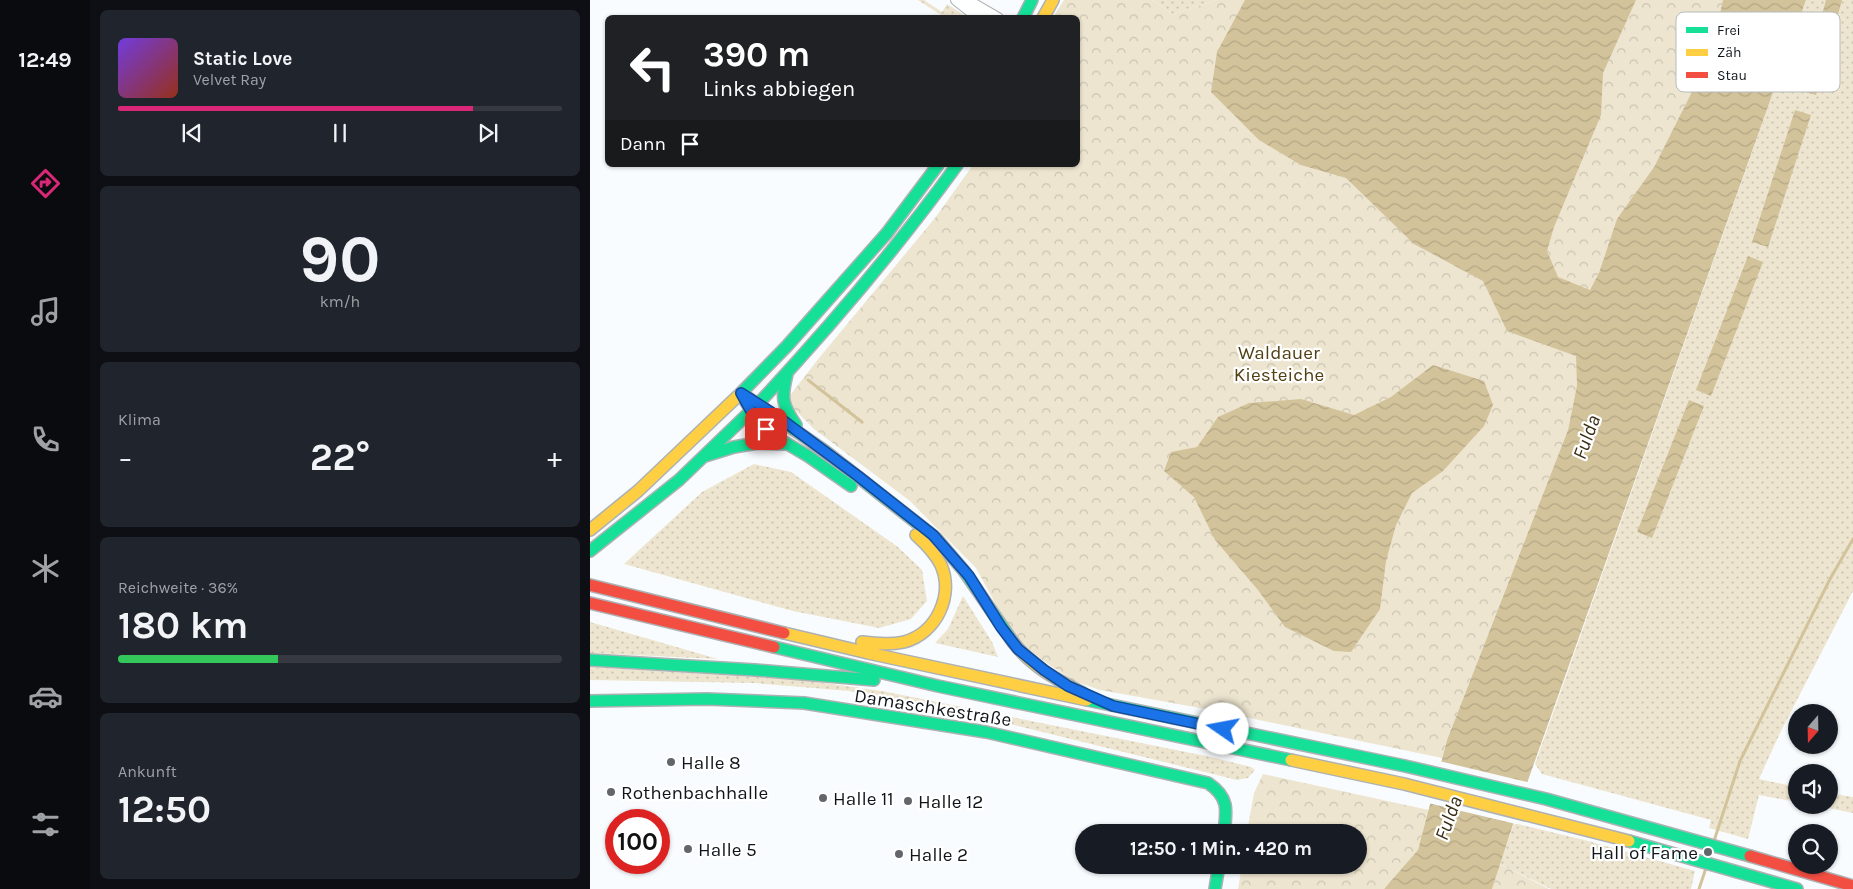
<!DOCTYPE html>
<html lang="de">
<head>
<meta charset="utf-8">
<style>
  :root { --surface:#171b24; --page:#20242c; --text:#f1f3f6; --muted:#9ea1a6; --line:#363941; --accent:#db2777 }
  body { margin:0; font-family:Karla,sans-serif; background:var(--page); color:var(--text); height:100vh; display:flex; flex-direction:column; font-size:19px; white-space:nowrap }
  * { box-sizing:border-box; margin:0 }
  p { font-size:16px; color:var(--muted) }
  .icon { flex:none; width:28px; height:28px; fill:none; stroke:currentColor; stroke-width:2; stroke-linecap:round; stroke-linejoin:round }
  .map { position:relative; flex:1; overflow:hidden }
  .panel { display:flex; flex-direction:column; gap:10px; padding:10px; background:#0d0f14; width:500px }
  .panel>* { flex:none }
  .top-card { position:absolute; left:15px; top:15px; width:475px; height:152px; border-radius:8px; box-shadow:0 1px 4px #0004; background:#202124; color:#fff; overflow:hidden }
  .needle { width:32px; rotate:200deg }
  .buttons { position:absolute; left:1198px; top:704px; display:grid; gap:10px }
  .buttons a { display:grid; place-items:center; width:50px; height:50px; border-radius:50%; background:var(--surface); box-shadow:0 1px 4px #0004; font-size:25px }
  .speed { position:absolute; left:15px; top:809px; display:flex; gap:10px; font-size:25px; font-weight:700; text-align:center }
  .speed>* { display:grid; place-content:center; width:65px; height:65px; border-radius:50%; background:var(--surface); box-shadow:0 1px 4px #0004; line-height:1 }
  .speed .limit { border:8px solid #d22; background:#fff; color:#111 }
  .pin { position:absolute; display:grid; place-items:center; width:42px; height:42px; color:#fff; margin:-21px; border-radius:10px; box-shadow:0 2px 8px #0006 }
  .me { position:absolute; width:55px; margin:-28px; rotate:282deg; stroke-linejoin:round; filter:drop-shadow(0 0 4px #0008) }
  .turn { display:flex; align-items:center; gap:18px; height:105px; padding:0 15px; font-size:22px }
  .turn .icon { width:65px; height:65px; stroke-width:2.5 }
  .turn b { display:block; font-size:35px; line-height:42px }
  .then { display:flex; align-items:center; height:48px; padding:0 15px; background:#0003; gap:10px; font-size:19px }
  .big { font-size:38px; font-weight:700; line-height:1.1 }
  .panel .tile { flex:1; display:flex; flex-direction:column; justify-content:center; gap:8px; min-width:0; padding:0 18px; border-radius:8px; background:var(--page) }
  .panel .dial { align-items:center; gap:0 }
  .dial b { font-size:65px; line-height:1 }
  .song { display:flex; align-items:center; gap:15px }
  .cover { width:60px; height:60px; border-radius:8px; background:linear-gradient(135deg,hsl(260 70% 55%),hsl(10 70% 35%)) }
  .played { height:5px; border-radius:2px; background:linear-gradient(90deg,var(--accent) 80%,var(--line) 80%) }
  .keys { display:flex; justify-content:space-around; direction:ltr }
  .heat { display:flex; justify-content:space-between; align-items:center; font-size:28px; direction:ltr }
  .charge { height:8px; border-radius:4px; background:linear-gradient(90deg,#34c759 36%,var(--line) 0) }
  .trip { position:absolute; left:485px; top:824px; width:292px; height:50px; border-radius:25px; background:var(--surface); box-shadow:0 1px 4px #0004; font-weight:700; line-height:50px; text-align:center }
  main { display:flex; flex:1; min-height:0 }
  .dock { display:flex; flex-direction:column; width:90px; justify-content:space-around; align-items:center; background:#090b0e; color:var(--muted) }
  .dock .icon { width:35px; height:35px }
  .dock .current { color:var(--accent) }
  .dock b { font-size:22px; color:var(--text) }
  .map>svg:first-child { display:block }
  .grass { fill:url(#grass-dots) }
  .forest { fill:url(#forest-crowns) }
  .water { fill:url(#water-waves) }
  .pier { fill:#f9fcfe }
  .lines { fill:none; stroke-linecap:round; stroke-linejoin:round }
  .stream { stroke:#d3c39b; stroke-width:3 }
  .street-casing { stroke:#adb1b4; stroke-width:12 }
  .fast-casing { stroke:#adb1b4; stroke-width:14 }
  .slow-casing { stroke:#adb1b4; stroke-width:14 }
  .jam-casing { stroke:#adb1b4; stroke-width:14 }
  .street { stroke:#feffff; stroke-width:10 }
  .fast { stroke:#16e098; stroke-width:11 }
  .slow { stroke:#ffcf43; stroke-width:11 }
  .jam { stroke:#f24e42; stroke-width:11 }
  .route-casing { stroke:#114b97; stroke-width:12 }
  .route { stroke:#1a73e8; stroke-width:9 }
  .poi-dot { fill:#61666a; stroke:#fff; stroke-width:2 }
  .labels { text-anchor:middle; stroke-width:4.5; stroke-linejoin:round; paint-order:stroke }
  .park-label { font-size:19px; fill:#524013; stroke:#fff }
  .street-label { font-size:19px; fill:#0f161a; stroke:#fff }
  .poi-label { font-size:19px; fill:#0f161a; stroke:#fff; text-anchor:start }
  .water-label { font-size:20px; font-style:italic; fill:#3a2e14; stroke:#fff }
  .key { fill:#fff; stroke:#b7b9ba; stroke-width:1 }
  .key-label { font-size:14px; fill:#0f161a }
</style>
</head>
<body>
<main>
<nav class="dock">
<b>12:49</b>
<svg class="icon current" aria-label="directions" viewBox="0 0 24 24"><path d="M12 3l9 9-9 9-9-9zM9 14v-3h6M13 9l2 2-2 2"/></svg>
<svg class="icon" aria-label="music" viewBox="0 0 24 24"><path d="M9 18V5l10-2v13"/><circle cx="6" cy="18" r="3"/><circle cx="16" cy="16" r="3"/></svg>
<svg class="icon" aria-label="phone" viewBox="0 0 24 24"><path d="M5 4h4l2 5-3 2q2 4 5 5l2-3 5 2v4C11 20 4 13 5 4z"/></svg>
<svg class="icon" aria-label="climate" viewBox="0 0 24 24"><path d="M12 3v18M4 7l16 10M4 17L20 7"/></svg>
<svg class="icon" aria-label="car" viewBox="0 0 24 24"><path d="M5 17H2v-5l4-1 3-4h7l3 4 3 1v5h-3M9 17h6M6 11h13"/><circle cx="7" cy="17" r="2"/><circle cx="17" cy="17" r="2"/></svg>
<svg class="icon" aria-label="filters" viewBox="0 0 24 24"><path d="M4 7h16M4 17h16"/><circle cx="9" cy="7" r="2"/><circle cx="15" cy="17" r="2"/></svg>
</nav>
<section class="panel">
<div class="tile">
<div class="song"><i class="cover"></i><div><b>Static Love</b><p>Velvet Ray</p></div></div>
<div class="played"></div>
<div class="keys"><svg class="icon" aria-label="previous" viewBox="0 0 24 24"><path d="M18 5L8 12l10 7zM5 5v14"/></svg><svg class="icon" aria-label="pause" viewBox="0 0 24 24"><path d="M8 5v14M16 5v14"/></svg><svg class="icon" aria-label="next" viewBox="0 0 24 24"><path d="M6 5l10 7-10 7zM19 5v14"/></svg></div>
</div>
<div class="tile dial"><b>90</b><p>km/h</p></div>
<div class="tile"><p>Klima</p>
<div class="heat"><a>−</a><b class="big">22°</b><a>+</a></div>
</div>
<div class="tile"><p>Reichweite · 36%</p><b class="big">180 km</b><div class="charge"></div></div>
<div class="tile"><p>Ankunft</p><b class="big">12:50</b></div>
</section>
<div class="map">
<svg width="1263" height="889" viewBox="0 0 1263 889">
  <defs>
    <pattern id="grass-dots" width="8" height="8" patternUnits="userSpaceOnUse" patternTransform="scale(1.25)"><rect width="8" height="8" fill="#ede5cf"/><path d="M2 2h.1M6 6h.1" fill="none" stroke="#cac4b1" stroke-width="1.8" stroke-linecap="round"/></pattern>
    <pattern id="forest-crowns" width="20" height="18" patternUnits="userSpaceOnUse" patternTransform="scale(1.25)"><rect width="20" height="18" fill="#ede5cf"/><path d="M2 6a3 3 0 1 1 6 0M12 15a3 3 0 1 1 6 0" fill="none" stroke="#cac4b1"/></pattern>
    <pattern id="water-waves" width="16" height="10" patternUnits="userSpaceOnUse" patternTransform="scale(1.25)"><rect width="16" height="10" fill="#d3c39b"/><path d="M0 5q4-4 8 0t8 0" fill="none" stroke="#b4a785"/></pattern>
  </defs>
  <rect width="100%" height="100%" fill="#f9fcfe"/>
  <!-- grass -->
  <path class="grass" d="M328,0h6l18,12 5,-8 20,13h-23z
    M562,0h65l-45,14z
    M1216,0h47v591l-73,142 -21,46 37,8v15l-37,-7 -11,44 -39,-11 2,-8 -169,-46 -7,-10z
    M164,464l37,8 107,75 24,23 5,31 -16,18 -32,9 -86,-17 -169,-47 78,-72z
    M373,596l29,46 6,15 -63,-14 13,-14z
    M0,622l128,37 -128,-6z
    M0,667l213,13 79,11 329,66 40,10 4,3 -7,8 -11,2 -231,-57 -157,-32 -95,-8 -164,-3z
    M1239,793l24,4v16l-40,-8h16z
    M924,823l74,18 107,30 -4,18h-140l-51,-25z"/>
  <!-- forest -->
  <path class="forest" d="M474,0h88l20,14 45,-14h506l-13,56 -56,111 -17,24 -60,181v13l-9,45 -121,310 -5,18 -231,-48 -111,-20 -26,-9 -41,-27 -23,-24 -34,-62 -66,-67 -96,-72 -27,-27 4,-8 28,-36 116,-140 38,-53h105v-147l-25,-1z
    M673,774l166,36 -11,41 -34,38h-146l4,-24h117v-33h-112l7,-39z
    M910,864l49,25h2h-59z"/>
  <!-- water -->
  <path class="water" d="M655,0h391l-33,73 -2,42 -47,112 -7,24 11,26 32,13 9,-17 18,-54 37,-52 56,-111 13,-56h83l-285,800 -29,89h-108l34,-39 29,-110 121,-310 9,-45 -1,-29 -69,-25 -24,-50 -69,-37 -68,-66 -45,-13 -42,-25 -48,-48 6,-40z
    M1236,0h16l-26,95 -15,-4z
    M1205,110l16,5 -43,132 -16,-5z
    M1158,256l15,6 -52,134 -15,-6z
    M843,365l51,16 9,24 -9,21 -41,45 -31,22 -16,32 -10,36 -6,48 -29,43 -17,-1 -49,-24 -27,-37 -43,-50 -21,-43 -30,-26 7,-19 26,-5 21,-30 31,-14 52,-4 53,16 37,-18z
    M1099,400l15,6 -52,132 -15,-6z"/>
  <!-- pier -->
  <path class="pier" d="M849,761l92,22 -15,41 -88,-21z"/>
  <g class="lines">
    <!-- stream -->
    <path class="stream" d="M218,380l54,42
      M1124,841l26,-80 90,-182 23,-40
      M1109,889l7,-21"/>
    <!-- street casing -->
    <g class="street-casing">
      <path id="street" d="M366,0l23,18
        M377,0l31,18"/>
    </g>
    <!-- fast casing -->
    <g class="fast-casing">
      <path id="fast" d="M433,18l9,-18
        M197,374c-6,24 -5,31 9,51
        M151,393l46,-47 100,-113 51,-68
        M151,393l84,58 111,87 28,33 49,71
        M152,396l17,26 15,14 34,20 43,30
        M168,404c71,-76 138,-155 199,-239
        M115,456l29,-9 23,-4 28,1
        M0,551l89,-71 79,-76
        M184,647l164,39 353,74
        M0,660l165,10 119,10
        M497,700l318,66 141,33 204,57
        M0,701l117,-2 97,4 182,29 222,51c21,14 19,27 16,49
        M1039,841l168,48
        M625,889l4,-24"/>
    </g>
    <!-- slow casing -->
    <g class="slow-casing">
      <path id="slow" d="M453,18l10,-18
        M0,530l48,-39 103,-98
        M194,633l84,20 219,47
        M272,642c14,2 29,3 42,0 33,-9 50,-47 37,-77 -6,-12 -15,-21 -25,-30
        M423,642c18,24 44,38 70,51
        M701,760l113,24 225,57"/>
    </g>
    <!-- jam casing -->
    <g class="jam-casing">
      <path id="jam" d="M0,585l194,48
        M0,603l184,44
        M1160,856l103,30"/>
    </g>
    <!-- street -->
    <use href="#street" class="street"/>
    <!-- fast -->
    <use href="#fast" class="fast"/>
    <!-- slow -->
    <use href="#slow" class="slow"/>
    <!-- jam -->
    <use href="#jam" class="jam"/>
  </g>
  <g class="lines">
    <!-- route casing -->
    <g class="route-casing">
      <path id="route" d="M176,429l-15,-18 -10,-18 36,23 81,60 75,59 36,41 32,51 17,22 26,21 24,16 45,20 110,23"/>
    </g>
    <!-- route -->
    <use href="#route" class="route"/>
  </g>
  <!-- markers -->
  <g class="poi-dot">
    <circle cx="81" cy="762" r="5"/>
    <circle cx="21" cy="792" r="5"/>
    <circle cx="233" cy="798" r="5"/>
    <circle cx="318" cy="801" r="5"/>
    <circle cx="98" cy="849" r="5"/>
    <circle cx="1118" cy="852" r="5"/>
    <circle cx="309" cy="854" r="5"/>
  </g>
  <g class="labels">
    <!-- park labels -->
    <g class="park-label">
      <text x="689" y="359">Waldauer<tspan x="689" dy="22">Kiesteiche</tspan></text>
    </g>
    <!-- street labels -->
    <g class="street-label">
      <text transform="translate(343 707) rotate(9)" y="7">Damaschkestraße</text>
    </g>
    <!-- poi labels -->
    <g class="poi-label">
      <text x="91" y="769">Halle 8</text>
      <text x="31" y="799">Rothenbachhalle</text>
      <text x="243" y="805">Halle 11</text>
      <text x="328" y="808">Halle 12</text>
      <text x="108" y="856">Halle 5</text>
      <text x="1108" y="859" text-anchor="end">Hall of Fame</text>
      <text x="319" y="861">Halle 2</text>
    </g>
    <!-- water labels -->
    <g class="water-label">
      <text transform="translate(996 437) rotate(-70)" y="7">Fulda</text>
      <text transform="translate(858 818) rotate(-70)" y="7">Fulda</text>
    </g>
  </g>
  <!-- legend -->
  <rect x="1086" y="12" width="164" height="80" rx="8" class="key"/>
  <rect x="1096" y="27" width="22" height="6" fill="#16e098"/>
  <rect x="1096" y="49" width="22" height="7" fill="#ffcf43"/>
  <rect x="1096" y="72" width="22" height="6" fill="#f24e42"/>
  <g class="key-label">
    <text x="1127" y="35">Frei</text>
    <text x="1127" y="57">Zäh</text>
    <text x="1127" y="80">Stau</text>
  </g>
</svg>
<div class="buttons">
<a><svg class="needle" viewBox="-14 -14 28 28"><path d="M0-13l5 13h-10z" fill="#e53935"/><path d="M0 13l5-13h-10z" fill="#9ea1a6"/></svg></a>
<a><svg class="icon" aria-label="sound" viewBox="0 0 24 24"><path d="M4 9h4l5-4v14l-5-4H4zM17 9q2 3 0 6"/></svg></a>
<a><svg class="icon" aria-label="search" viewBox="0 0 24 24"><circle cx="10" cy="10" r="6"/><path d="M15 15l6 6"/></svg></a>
</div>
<div class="speed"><div class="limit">100</div></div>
<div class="pin" style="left:176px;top:429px;background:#d93025"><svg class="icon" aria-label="arrive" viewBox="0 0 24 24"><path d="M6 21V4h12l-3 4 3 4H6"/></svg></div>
<svg class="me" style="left:633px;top:729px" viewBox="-20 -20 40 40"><circle r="19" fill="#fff"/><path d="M0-13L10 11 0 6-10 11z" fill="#1a73e8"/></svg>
<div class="trip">12:50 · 1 Min. · 420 m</div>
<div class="top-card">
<div class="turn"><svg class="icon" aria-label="left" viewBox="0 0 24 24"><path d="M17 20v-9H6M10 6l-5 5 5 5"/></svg><div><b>390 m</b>Links abbiegen</div></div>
<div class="then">Dann<svg class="icon" aria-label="arrive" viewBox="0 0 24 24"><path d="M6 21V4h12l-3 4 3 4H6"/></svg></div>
</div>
</div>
</main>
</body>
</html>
